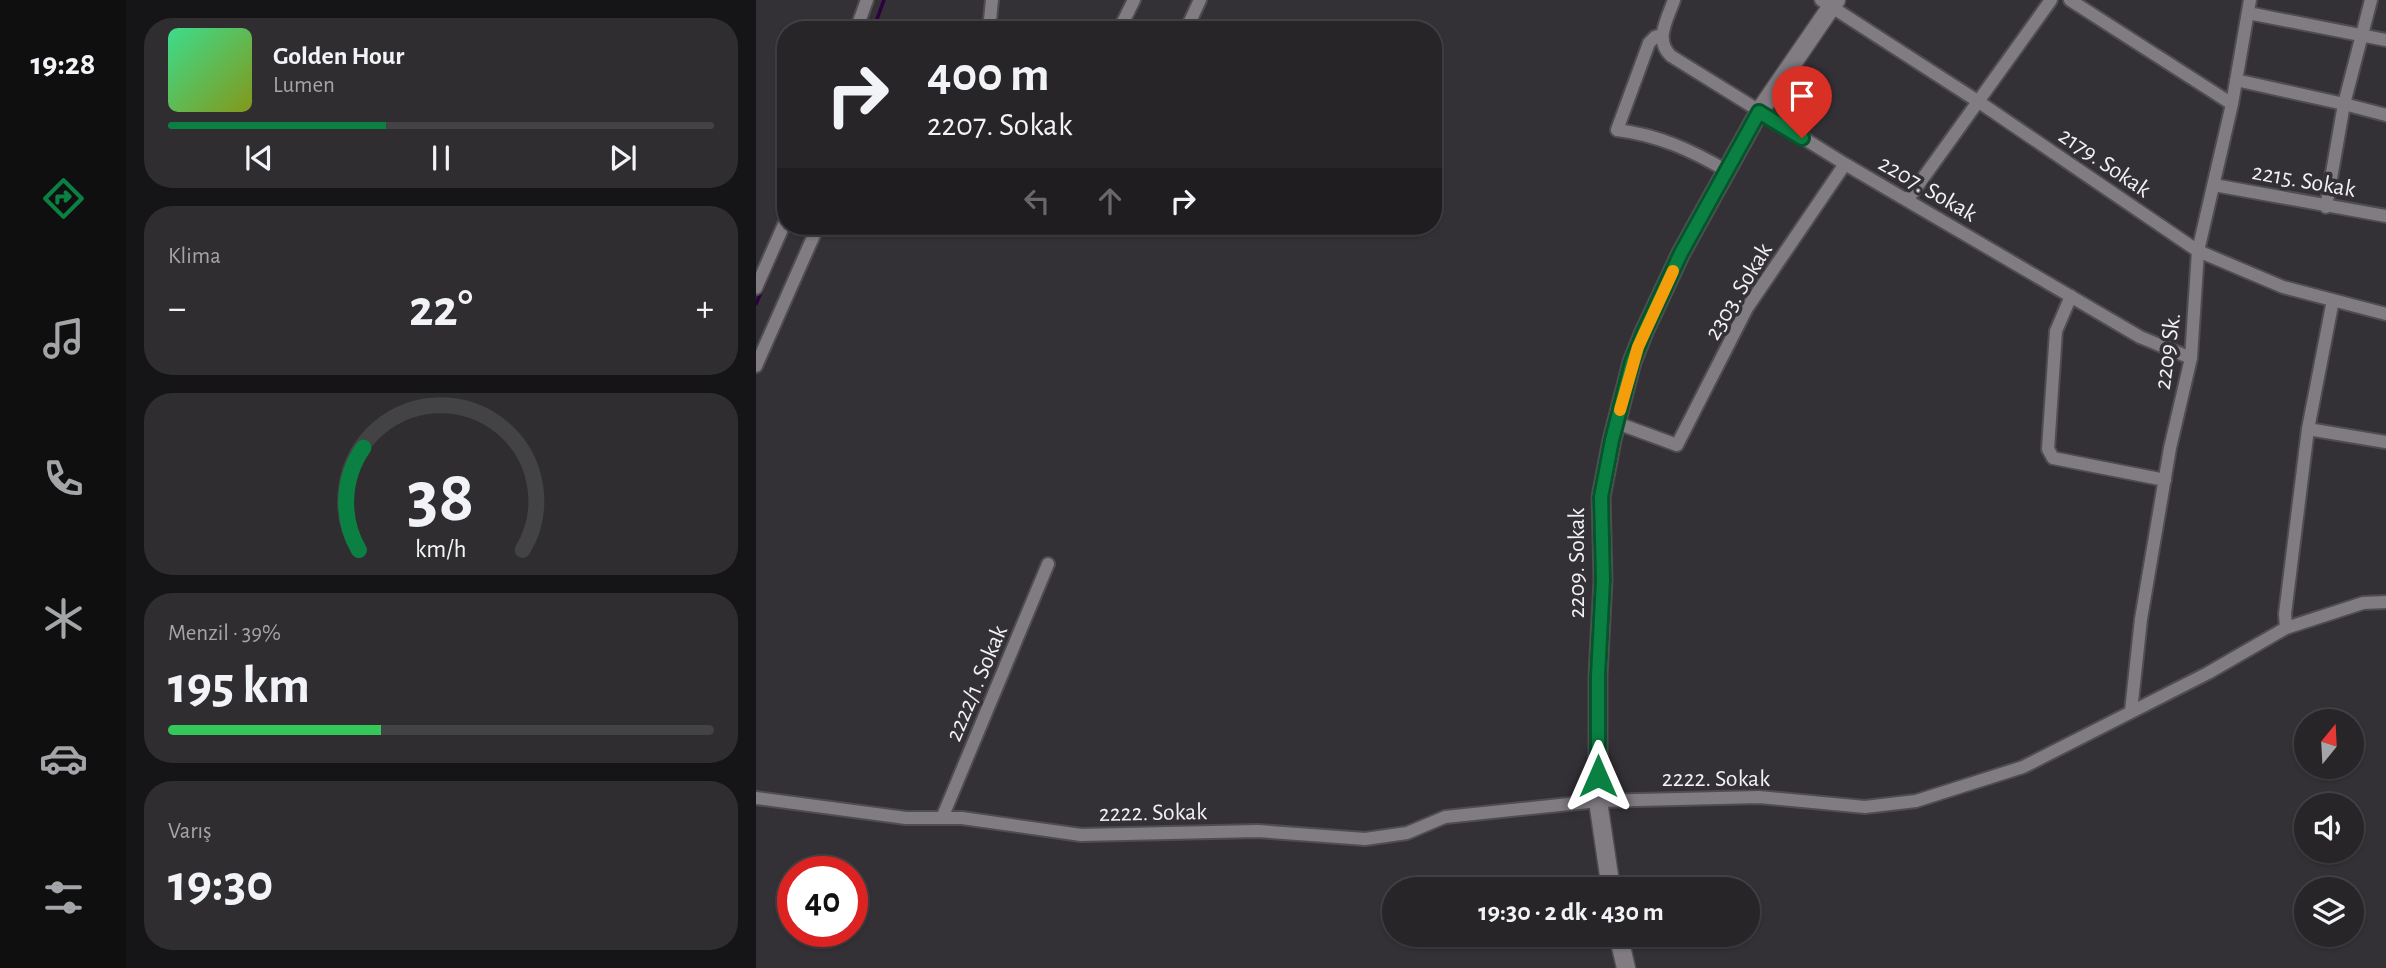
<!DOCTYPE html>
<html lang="tr">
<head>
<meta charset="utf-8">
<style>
  :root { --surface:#272528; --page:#2f2d30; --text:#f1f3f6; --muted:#a4a5a8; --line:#434245; --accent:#0b8043 }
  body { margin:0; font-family:"Alegreya Sans",sans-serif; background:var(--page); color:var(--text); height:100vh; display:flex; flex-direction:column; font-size:26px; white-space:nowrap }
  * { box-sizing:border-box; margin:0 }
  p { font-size:23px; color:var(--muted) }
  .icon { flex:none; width:38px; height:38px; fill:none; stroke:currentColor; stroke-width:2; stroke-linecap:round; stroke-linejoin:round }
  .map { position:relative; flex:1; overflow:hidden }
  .drawer { display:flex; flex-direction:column; gap:18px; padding:18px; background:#151416; width:630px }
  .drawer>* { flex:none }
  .top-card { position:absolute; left:21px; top:21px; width:665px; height:214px; border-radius:28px; box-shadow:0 2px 5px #0004,0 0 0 2px var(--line); background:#272528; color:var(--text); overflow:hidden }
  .needle { width:46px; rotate:18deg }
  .controls { position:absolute; left:1538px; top:709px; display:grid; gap:14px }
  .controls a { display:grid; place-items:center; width:70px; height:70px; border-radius:50%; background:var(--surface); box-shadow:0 2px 5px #0004,0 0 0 2px var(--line); font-size:35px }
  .speed { position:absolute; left:21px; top:856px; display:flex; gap:14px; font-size:35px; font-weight:700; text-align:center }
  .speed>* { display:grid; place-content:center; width:91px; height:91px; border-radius:50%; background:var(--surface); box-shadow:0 2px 5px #0004,0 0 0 2px var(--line); line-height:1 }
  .speed .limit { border:10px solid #d22; background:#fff; color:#111 }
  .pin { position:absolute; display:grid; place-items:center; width:60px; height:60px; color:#fff; margin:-72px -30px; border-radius:50% 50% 50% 0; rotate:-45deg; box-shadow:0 0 7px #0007 }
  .pin .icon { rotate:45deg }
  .me { position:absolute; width:77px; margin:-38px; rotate:0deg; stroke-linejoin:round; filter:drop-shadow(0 0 5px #0008) }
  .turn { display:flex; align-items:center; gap:24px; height:147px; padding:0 35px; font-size:32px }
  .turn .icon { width:91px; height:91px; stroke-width:2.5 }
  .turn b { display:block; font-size:49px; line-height:60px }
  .lanes { display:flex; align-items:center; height:66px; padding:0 35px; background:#0003; justify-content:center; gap:35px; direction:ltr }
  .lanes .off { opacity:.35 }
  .big { font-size:52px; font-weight:700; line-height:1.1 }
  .drawer .card { flex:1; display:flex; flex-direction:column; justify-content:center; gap:10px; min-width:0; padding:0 24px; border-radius:28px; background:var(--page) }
  .drawer .dial { align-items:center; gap:0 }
  .dial svg { height:182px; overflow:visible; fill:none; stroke:var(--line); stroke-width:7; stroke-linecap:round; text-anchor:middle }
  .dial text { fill:var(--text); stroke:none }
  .song { display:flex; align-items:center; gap:21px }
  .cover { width:84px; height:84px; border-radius:10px; background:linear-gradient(135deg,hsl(150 70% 55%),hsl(70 70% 35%)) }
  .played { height:7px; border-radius:4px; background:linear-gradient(90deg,var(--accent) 40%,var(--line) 40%) }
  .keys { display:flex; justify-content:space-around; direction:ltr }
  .heat { display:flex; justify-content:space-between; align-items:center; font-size:38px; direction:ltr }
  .charge { height:10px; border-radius:5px; background:linear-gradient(90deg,#34c759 39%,var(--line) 0) }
  .trip { position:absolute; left:626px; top:877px; width:378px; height:70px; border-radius:35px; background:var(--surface); box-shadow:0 2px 5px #0004,0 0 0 2px var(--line); font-weight:700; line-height:70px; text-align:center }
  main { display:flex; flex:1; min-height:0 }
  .tab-bar { display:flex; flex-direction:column; width:126px; justify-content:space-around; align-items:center; background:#100f10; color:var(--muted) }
  .tab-bar .icon { width:49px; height:49px }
  .tab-bar .on { color:var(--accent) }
  .tab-bar b { font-size:32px; color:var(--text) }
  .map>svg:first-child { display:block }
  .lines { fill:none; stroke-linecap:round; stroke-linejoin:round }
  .stream { stroke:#2c0041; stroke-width:3.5 }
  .street-casing { stroke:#4f4d51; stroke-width:16 }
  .secondary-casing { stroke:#4f4d51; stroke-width:21 }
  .street { stroke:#807c82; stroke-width:12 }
  .secondary { stroke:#807c82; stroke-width:18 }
  .route-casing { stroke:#07532c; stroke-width:18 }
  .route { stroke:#0b8043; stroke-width:12 }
  .slow { stroke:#f59e0b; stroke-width:12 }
  .labels { text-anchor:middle; stroke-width:7; stroke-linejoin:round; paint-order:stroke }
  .street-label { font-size:24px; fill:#f2f0f3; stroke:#343136 }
</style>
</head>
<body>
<main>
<nav class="tab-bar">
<b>19:28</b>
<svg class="icon on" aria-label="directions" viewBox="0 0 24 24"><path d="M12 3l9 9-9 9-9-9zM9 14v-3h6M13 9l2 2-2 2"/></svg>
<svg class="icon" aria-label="music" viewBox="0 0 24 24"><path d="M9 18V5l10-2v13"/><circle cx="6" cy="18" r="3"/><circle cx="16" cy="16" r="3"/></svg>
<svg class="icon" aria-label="phone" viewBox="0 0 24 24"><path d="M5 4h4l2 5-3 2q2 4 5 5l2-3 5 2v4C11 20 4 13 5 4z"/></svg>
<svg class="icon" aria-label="climate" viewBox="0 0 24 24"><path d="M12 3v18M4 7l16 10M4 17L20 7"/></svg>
<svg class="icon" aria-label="car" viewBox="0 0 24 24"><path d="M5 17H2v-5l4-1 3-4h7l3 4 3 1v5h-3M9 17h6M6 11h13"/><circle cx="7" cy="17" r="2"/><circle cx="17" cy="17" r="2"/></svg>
<svg class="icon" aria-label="filters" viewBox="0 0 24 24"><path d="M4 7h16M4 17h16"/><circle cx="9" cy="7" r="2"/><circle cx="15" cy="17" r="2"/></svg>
</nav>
<section class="drawer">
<div class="card">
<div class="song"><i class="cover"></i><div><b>Golden Hour</b><p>Lumen</p></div></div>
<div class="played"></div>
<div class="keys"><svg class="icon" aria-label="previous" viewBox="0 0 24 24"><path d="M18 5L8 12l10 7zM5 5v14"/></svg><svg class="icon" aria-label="pause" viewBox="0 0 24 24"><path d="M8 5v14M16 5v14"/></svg><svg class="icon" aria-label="next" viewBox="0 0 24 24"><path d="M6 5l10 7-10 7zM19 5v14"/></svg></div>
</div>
<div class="card"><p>Klima</p>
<div class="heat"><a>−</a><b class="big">22°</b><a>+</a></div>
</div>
<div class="card dial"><svg viewBox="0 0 100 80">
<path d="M14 69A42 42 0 1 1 86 69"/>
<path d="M14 69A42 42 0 0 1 16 24" stroke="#0b8043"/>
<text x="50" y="56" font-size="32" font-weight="700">38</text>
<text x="50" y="72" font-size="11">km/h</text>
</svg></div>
<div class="card"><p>Menzil · 39%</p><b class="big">195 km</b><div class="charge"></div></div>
<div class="card"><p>Varış</p><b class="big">19:30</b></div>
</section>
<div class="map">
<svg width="1630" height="968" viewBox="0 0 1630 968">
  <rect width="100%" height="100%" fill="#343136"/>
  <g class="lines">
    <!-- stream -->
    <path class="stream" d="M117,30l11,-30
      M0,304l23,-53"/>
    <!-- street casing -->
    <g class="street-casing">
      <path id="street" d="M918,0c-7,20 -20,40 -3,56l174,108 295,173 51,21
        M1065,0l158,102 219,149 85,36 103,27
        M1314,0l162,104
        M1492,13l138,27
        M100,30l11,-30
        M233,30l3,-30
        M363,30l15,-30
        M430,30l14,-30
        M906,35l-7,2 -6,6 -32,87c41,5 74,20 110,41
        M1480,80l108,24 42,11
        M1458,185l172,31
        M1152,199l143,-199
        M1570,207l18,-103 27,-104
        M0,288l30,-68
        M1315,296l-15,35 -8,118 5,9 112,22
        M0,366l62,-140
        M861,423l60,22 70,-137 98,-144
        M1552,429l25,-129
        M1530,628l-1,-14 23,-185 78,13
        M1375,711l10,-92 29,-171 21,-90 7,-107 34,-147 18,-104
        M0,798l150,20h56l119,17 177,-4 107,8 42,-6 38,-16 153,-16 161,-4 106,10 51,-6 107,-34 185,-94 78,-45 77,-25 23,-1
        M186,818l106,-254"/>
    </g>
    <!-- secondary casing -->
    <g class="secondary-casing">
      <path id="secondary" d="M855,889l-13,-88v-125l5,-96 -2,-83 11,-57 20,-78 12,-30 37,-79 78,-141 77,-112
        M862,934l8,34"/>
    </g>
    <!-- street -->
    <use href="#street" class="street"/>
    <!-- secondary -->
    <use href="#secondary" class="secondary"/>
  </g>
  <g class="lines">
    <!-- route casing -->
    <g class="route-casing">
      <path id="route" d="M842,776v-100l5,-96 -2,-83 11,-57 20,-78 12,-30 37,-79 78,-141 43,26"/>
    </g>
    <!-- route -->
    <use href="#route" class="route"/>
    <!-- slow -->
    <path class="slow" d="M864,410l18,-63 35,-76"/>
  </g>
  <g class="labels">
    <!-- street labels -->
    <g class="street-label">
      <text transform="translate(1349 162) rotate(34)" y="8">2179. Sokak</text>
      <text transform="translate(1548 180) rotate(10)" y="8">2215. Sokak</text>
      <text transform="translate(1172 188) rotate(30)" y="8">2207. Sokak</text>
      <text transform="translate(982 291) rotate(-59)" y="8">2303. Sokak</text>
      <text transform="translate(1411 351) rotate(-82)" y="8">2209 Sk.</text>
      <text transform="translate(820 563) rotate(-90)" y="8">2209. Sokak</text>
      <text transform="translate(220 683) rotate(-67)" y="8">2222/1. Sokak</text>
      <text x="960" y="786">2222. Sokak</text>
      <text transform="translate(397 812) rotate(-1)" y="8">2222. Sokak</text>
    </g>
  </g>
</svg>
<div class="controls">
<a><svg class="needle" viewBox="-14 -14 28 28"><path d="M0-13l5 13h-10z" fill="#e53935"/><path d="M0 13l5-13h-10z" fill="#a4a5a8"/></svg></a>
<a><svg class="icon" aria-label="sound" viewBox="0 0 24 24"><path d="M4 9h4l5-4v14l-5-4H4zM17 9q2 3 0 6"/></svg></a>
<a><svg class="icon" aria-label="layers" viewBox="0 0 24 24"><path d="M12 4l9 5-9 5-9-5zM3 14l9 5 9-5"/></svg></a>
</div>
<div class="speed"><div class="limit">40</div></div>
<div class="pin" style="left:1046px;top:138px;background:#d93025"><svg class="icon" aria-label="arrive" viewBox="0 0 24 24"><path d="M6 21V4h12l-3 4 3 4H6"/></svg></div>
<svg class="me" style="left:842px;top:776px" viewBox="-20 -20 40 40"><path d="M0-17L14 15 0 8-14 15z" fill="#0b8043" stroke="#fff" stroke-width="4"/></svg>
<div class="trip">19:30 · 2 dk · 430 m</div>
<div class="top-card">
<div class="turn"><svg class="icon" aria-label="right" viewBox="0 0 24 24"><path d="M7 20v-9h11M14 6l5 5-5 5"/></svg><div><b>400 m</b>2207. Sokak</div></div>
<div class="lanes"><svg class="icon off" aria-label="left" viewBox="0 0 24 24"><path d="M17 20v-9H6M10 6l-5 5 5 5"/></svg><svg class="icon off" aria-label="ahead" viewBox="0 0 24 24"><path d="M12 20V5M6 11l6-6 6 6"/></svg><svg class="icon" aria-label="right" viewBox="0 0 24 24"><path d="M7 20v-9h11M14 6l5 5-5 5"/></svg></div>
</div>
</div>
</main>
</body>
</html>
